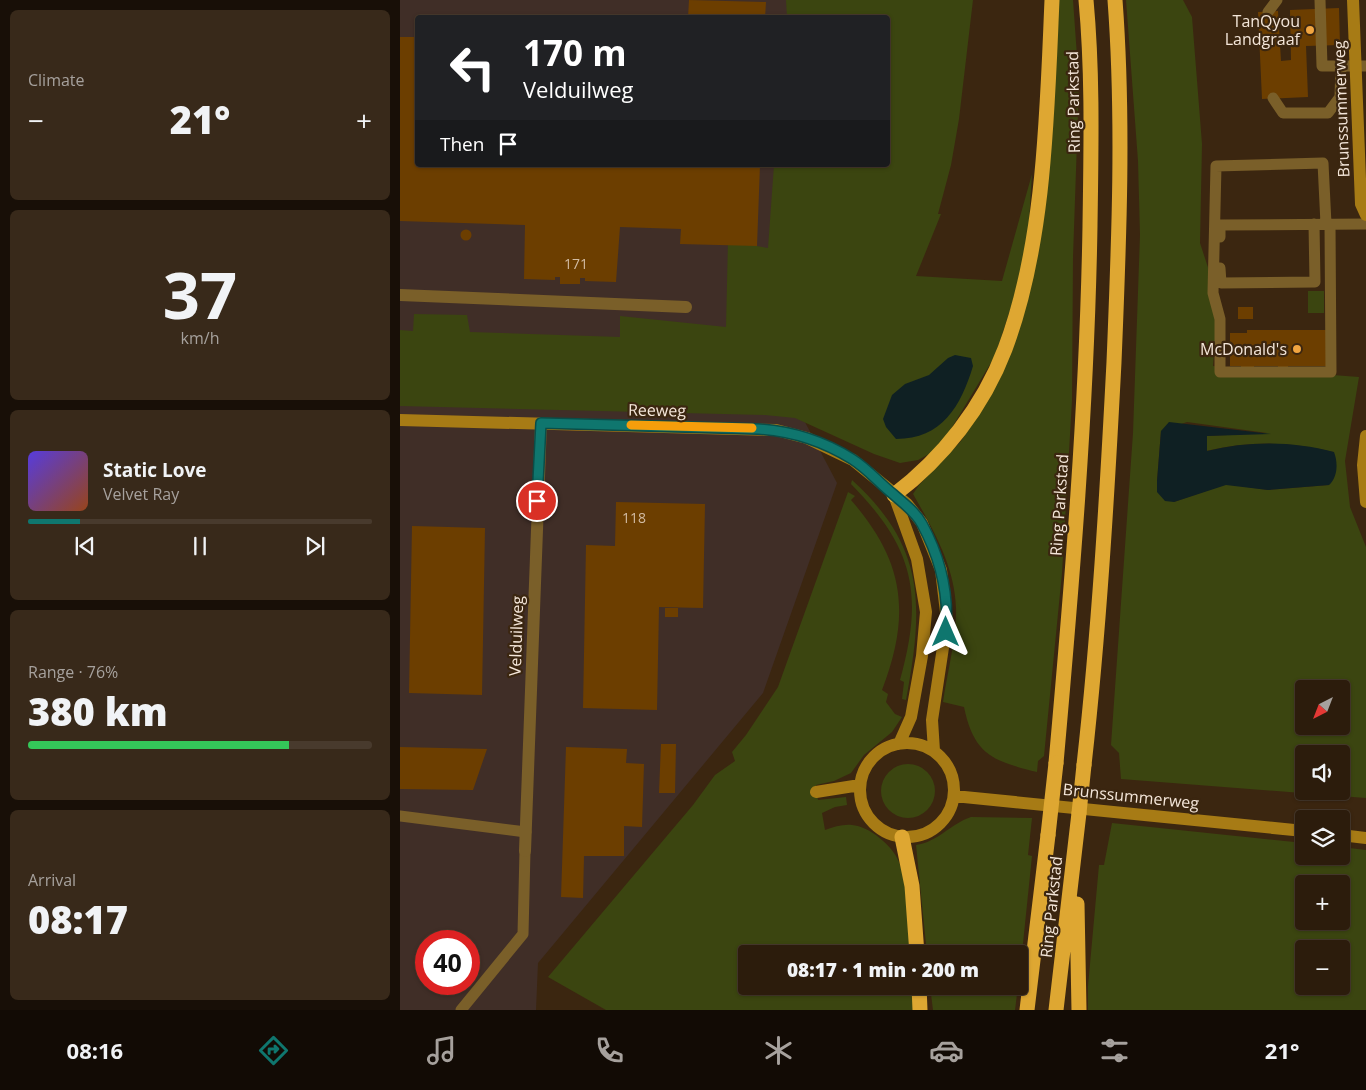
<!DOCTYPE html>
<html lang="en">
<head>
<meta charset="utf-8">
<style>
  :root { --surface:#2c1c0c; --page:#38291a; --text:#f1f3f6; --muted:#a6a19d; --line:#483a2d; --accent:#0f766e }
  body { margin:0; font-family:"Open Sans",sans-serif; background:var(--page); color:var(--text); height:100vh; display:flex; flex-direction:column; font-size:19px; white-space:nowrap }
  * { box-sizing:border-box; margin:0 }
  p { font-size:16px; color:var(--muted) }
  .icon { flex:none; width:28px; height:28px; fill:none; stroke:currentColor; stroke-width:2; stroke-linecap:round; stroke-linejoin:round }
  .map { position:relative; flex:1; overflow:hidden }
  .sheet { display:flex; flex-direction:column; gap:10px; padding:10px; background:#180f07; width:400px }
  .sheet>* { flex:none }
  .banner { position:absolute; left:15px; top:15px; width:475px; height:152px; border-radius:5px; box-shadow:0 1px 4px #0004,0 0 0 1px var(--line); background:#202124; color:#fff; overflow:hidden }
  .needle { width:32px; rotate:222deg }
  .tools { position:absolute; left:895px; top:680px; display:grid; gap:10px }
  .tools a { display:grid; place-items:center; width:55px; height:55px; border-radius:5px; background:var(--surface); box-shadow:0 1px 4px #0004,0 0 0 1px var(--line); font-size:25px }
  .speed { position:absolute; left:15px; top:930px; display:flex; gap:10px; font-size:25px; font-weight:700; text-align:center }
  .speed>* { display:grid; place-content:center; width:65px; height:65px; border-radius:50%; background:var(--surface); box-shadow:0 1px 4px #0004,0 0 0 1px var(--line); line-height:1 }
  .speed .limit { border:8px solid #d22; background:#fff; color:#111 }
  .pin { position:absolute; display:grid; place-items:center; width:42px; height:42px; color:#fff; margin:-21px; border:2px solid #fff; border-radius:50%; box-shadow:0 1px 5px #0007 }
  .me { position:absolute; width:55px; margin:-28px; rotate:0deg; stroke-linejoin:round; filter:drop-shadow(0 0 4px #0008) }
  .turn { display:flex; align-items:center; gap:18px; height:105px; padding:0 25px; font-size:22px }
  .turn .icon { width:65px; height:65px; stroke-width:2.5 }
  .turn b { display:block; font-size:35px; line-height:42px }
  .then { display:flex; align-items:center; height:48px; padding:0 25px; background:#0003; gap:10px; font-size:19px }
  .big { font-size:38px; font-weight:800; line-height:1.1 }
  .sheet .tile { flex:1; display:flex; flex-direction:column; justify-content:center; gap:8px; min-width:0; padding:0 18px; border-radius:8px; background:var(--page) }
  .sheet .dial { align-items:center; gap:0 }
  .dial b { font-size:65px; line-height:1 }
  .song { display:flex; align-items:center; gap:15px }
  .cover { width:60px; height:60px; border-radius:8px; background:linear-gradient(135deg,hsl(250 70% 55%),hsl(20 70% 35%)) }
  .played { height:5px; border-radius:2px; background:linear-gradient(90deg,var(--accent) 15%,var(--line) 15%) }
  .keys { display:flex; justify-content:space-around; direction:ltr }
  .heat { display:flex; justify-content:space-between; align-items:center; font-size:28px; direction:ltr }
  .charge { height:8px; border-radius:4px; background:linear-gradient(90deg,#34c759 76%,var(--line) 0) }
  .trip { position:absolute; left:338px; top:945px; width:290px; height:50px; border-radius:5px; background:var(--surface); box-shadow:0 1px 4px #0004,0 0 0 1px var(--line); font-weight:800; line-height:50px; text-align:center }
  .dock { display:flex; height:80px; justify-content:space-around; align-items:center; background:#120b05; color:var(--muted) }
  .dock .icon { width:35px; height:35px }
  .dock .current { color:var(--accent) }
  .dock b { font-size:22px; color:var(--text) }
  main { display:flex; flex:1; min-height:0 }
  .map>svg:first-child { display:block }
  .industrial { fill:#402e27; fill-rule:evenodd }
  .green { fill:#3b4510; fill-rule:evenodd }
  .water { fill:#0f2023 }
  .building { fill:#6c3e00 }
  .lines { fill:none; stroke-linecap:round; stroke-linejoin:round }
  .lane { stroke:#7a5f29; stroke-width:11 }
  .street { stroke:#7a5f29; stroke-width:12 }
  .secondary { stroke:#a77b15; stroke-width:12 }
  .highway { stroke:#dea732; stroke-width:15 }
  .highway-bridge { stroke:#dea732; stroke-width:15 }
  .route-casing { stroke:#0a4d48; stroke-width:12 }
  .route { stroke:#0f766e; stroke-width:9 }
  .slow { stroke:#f59e0b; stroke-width:9 }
  .poi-dot { fill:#f1a540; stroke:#3b2610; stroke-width:2 }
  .labels { text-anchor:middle; stroke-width:4.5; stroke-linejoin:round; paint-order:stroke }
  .number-label { font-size:14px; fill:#d2bca3 }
  .poi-label { font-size:16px; fill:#f4e6d9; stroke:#3b2610; text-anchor:end }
  .street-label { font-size:16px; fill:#f4e6d9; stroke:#3b2610 }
</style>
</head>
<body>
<main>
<section class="sheet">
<div class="tile"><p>Climate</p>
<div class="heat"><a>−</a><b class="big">21°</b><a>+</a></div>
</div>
<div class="tile dial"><b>37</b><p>km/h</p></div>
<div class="tile">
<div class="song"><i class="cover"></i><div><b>Static Love</b><p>Velvet Ray</p></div></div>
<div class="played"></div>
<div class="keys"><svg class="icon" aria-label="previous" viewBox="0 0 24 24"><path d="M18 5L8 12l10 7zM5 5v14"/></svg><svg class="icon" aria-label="pause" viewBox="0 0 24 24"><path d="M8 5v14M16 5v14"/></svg><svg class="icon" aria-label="next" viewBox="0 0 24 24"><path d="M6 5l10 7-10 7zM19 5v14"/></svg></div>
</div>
<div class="tile"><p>Range · 76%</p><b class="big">380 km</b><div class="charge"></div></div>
<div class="tile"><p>Arrival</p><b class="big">08:17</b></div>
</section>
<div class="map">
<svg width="966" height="1010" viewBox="0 0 966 1010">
  <rect width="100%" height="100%" fill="#3b2610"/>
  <!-- industrial -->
  <path class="industrial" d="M0,0h401v18h-383v147h379l-10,223 50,95 -74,210 -225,270 -2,47h-136zM26,941h43v43h-43z"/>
  <!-- green -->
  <path class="green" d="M386,0h187l-14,119 -8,46 -13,49h3l-25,62 86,5 30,-107 -4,64 -12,54 -21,64 -50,83 -14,14 -13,7 -18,3 -26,-9 -79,-36 -30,-3 -365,-9v-76l13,1 1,-17 53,1 3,17 150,5v-21l106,11 2,-86 40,7 6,-83h114v-147l-101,-1z
    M658,0h15l6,84 -6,173 -1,143 -10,173 -18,183 -6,5 -1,11c-44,-11 -63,-17 -73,-65l-21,-5c4,-28 14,-66 13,-94 -1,-41 -23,-79 -43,-114l6,-9 42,-44 26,-40 34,-85z
    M726,0h57l9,17 10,127 -2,99 18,55 -5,68 146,11 -14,84 5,46 16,40v251l-245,-19 -2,-26 -8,-8 22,-312 7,-198 -2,-74zM787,422l80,11 -60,3 -1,15c43,-10 85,-10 127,1l-4,33 -61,5 -42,-6 -52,18 -17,-21 4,-50zM904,689h37v37h-37zM904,754h37v37h-37z
    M908,291h16v22h-16z
    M452,480c75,68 71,128 54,220l-4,-1 2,-17 -4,-2c24,-86 14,-132 -49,-196z
    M448,492l7,4 -4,4c54,62 60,114 31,190l6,4 -2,8 9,12 7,3 -10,15 -28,23 -13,18 -17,8 -18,4 2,15 28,-3 1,8 -12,2 -13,6 3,17c9,-3 18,-6 27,-5 17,1 41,21 47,37 9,23 13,66 13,92h-166v32h167l1,24h-308l-58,-33 145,-172 22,-30 20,-14 -3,-9 14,-17 32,-48z
    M481 791a27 27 0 1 1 54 0a27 27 0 1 1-54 0Z
    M571,817l61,1 -4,37 4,1 -13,126v-28h-92l-11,-109c22,-3 34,-21 55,-28z
    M712,823l192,20v13h37v-9l25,3v160h-278v-24l11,-121h5zM904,884h37v37h-37zM904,949h37v37h-37z
    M530,986h88l-3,24h-82z"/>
  <!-- water -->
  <path class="water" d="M555,355l16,3 2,8c-12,40 -31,73 -77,73l-10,-12 -3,-8 9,-24 13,-11 24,-9 19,-17z
    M769,422l102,12 -64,2v15c42,-10 84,-10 127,1 4,10 4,25 -5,33l-61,5 -42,-5 -52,17 -9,-1 -8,-9v-11l4,-50z"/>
  <!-- building -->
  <path class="building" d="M289,0l77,2 -1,16h-77z
    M939,8l1,37 -34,1 2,51 -46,2 -4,-87 20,-1 3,50 10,-1 -1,-50z
    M0,37h18v128h342l-3,81 -77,-2 1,-15 -61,-2 -4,55 -31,-1v-3h-5v6h-20v-7h-5v3l-31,-1 1,-54 -125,-4z
    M60.5 235a5.5 5.5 0 1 1 11 0a5.5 5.5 0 1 1-11 0Z
    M838,307h15v12h-15z
    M847,330h79v36h-38v3h-10v-3h-24v3h-13v-3h-11v-33h17z
    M216,502l89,2 -2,104 -44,-1 -2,103 -74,-2 3,-163 29,1z
    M12,526l73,2 -3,167 -73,-2z
    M265,608h13v9h-13z
    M261,744h15l-1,49h-16z
    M0,747l87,2 -14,41 -73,-1z
    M166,747l61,2 -1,14 18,1 -2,63 -18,-1v30h-40l-1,42 -22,-1z"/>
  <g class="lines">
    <!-- lane -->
    <path class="lane" d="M920,0l2,66h44
      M868,12l9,-12
      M873,98l10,15h45l12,-16 1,-31
      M926,224l-3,-61 -107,3 -3,127 7,26v53h111l-1,-148
      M820,237v-12l146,-1
      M820,268l1,15 94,-1 -1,-58
      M0,816l126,16
      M61,1010l62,-76 2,-83"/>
    <!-- street -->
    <path class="street" d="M0,295l286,12
      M125,851l16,-428"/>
    <!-- secondary -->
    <path class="secondary" d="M953,0l8,204 5,11
      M0,420l376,10 31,8 46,22 54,44 15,19 19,47 6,51 -15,99 2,31
      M966,436l-3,29 3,37
      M494,495l23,64 9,53 -4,44 -11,61 -12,27
      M460 790a47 47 0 1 1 94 0a47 47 0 1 1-94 0Z
      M416,792l44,-7
      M554,796l350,35
      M941,835l25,3"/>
    <!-- highway -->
    <path class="highway" d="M494,495c49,-37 89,-88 111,-146 40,-106 42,-236 47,-349
      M656,763c16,-179 31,-357 34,-537 1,-75 3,-151 -4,-226
      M684,765c15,-134 23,-268 30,-403 5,-120 10,-242 1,-362
      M502,837l10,49 5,68
      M677,904l2,106
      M519,986l1,24
      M627,1010l21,-175
      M656,1010l23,-197"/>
    <!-- highway-bridge -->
    <path class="highway-bridge" d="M679,813l5,-48
      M648,835l8,-72"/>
  </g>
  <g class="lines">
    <!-- route casing -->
    <g class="route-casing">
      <path id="route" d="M137,501l4,-78 217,6c34,2 65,12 94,30 16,10 27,24 41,35 11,10 22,17 29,30 18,33 27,71 24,108"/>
    </g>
    <!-- route -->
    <use href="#route" class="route"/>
    <!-- slow -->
    <path class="slow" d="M231,425l121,3"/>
  </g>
  <!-- markers -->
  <g class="poi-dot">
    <circle cx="910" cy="30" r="5"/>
    <circle cx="897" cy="349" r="5"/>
  </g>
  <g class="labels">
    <!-- number labels -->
    <g class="number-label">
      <text x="176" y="269">171</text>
      <text x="234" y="523">118</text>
    </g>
    <!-- poi labels -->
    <g class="poi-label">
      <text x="900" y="27">TanQyou<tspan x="900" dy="18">Landgraaf</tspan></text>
      <text x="887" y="355">McDonald's</text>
    </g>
    <!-- street labels -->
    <g class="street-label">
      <text transform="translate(673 102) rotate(-91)" y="6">Ring Parkstad</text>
      <text transform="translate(941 109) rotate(-92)" y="6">Brunssummerweg</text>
      <text transform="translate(257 410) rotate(1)" y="6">Reeweg</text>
      <text transform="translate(659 505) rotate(-86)" y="6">Ring Parkstad</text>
      <text transform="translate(116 636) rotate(-88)" y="6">Velduilweg</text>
      <text transform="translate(731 796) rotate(6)" y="6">Brunssummerweg</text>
      <text transform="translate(651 907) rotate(-84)" y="6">Ring Parkstad</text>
    </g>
  </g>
</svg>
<div class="tools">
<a><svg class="needle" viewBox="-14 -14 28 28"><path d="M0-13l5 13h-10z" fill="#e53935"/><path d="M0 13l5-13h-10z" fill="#a6a19d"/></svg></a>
<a><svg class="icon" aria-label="sound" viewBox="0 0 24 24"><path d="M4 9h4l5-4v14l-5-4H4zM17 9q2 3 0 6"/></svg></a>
<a><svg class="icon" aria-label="layers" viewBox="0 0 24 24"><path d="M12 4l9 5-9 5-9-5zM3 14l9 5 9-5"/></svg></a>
<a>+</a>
<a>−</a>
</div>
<div class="speed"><div class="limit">40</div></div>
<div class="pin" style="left:137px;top:501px;background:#d93025"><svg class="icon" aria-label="arrive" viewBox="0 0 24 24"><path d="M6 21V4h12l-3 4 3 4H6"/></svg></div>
<svg class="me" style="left:546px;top:632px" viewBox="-20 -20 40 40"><path d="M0-17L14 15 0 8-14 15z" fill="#0f766e" stroke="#fff" stroke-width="4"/></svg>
<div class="trip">08:17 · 1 min · 200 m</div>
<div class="banner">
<div class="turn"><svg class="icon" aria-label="left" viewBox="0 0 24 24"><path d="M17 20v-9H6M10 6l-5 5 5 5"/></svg><div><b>170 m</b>Velduilweg</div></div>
<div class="then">Then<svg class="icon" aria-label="arrive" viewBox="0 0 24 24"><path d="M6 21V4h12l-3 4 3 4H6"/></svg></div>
</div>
</div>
</main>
<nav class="dock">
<b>08:16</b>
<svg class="icon current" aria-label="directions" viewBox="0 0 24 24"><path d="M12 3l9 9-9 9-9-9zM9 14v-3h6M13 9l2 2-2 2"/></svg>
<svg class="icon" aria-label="music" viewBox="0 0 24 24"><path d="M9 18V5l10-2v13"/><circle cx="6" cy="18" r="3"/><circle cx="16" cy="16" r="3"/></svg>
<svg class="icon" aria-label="phone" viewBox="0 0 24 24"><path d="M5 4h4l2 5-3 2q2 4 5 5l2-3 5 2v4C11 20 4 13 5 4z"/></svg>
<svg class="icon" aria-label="climate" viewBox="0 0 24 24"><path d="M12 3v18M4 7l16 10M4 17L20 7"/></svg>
<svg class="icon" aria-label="car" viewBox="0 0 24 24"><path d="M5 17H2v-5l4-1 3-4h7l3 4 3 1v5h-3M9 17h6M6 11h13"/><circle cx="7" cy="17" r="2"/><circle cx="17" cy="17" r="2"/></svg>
<svg class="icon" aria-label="filters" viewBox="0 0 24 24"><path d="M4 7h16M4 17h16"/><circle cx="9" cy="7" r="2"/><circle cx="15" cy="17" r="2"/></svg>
<b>21°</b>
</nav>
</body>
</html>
